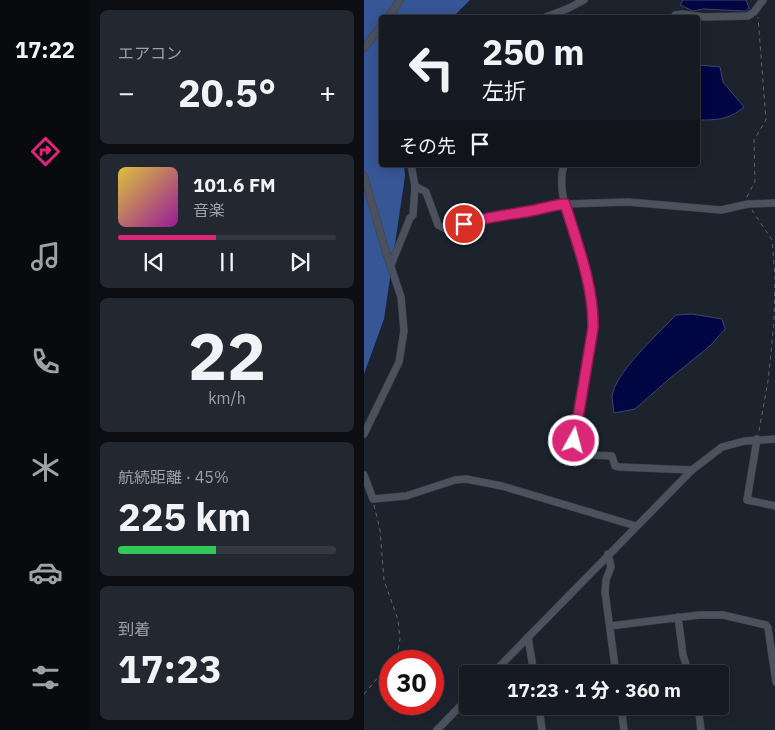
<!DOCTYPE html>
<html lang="ja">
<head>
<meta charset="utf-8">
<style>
  :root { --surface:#161a22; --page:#23272f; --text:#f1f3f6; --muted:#9ea1a5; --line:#353840; --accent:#db2777 }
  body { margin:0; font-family:"IBM Plex Sans","Noto Sans JP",sans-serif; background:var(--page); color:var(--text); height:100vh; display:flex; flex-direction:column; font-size:19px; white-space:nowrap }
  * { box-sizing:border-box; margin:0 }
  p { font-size:16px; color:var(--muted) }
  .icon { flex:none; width:28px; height:28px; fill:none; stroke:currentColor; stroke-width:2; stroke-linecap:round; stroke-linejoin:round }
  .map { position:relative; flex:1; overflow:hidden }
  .details { display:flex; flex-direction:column; gap:10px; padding:10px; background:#0c0e13; width:274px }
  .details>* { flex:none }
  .banner { position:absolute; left:15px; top:15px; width:321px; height:152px; border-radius:5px; box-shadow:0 2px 12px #0003,0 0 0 1px var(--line); background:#161a22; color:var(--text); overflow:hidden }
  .speed { position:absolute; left:15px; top:650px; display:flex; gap:10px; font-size:25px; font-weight:700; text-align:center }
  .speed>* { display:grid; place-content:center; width:65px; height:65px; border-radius:50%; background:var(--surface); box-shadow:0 2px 12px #0003,0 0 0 1px var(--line); line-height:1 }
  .speed .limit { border:8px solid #d22; background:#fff; color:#111 }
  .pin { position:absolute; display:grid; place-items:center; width:42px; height:42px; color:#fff; margin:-21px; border:2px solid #fff; border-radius:50%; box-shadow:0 1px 5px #0007 }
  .me { position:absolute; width:55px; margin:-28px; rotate:7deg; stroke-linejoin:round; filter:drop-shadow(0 0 4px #0008) }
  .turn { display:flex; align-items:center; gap:18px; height:105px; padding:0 20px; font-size:22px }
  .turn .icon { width:65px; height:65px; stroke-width:2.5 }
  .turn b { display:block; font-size:35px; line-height:42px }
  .then { display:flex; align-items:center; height:48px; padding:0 20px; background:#0003; gap:10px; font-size:19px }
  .big { font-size:38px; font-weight:800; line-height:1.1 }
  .details .tile { flex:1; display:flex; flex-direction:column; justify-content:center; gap:8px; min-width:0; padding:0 18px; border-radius:8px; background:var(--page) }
  .details .dial { align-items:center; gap:0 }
  .dial b { font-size:65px; line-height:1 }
  .song { display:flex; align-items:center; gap:15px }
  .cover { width:60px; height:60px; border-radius:8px; background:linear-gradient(135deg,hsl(50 70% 55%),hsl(300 70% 35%)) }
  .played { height:5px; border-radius:2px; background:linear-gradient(90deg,var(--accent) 45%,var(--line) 45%) }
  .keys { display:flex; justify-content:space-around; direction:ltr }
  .heat { display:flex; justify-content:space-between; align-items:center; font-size:28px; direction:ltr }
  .charge { height:8px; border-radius:4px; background:linear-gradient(90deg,#34c759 45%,var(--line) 0) }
  .trip { position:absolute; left:95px; top:665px; width:270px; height:50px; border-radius:5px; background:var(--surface); box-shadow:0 2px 12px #0003,0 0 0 1px var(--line); font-weight:800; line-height:50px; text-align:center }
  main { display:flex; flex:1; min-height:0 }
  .dock { display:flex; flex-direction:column; width:90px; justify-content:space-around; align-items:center; background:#090a0e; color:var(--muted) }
  .dock .icon { width:35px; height:35px }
  .dock .selected { color:var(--accent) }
  .dock b { font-size:22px; color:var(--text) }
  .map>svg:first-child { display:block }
  .forest { fill:#375696 }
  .water { fill:#000642; stroke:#3e4470 }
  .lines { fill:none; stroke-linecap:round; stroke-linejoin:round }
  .street-casing { stroke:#3b4048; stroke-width:8 }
  .path { stroke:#61666f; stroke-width:1; stroke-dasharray:4 4; stroke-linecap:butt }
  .street { stroke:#4b525e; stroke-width:7 }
  .route-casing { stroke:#8e194d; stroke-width:12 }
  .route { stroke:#db2777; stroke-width:9 }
</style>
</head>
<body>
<main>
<nav class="dock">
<b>17:22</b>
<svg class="icon selected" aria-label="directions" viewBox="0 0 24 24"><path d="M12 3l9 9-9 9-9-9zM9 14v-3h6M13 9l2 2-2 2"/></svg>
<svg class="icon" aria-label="music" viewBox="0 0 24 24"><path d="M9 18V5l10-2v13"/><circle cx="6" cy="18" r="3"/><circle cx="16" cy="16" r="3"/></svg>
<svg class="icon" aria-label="phone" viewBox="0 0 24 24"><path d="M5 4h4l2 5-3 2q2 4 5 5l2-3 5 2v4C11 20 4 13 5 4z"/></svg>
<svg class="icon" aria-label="climate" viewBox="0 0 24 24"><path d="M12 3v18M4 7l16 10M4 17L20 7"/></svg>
<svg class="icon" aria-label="car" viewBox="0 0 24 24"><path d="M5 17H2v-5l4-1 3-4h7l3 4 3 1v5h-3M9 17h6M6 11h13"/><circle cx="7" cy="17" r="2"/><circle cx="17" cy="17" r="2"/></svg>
<svg class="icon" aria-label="filters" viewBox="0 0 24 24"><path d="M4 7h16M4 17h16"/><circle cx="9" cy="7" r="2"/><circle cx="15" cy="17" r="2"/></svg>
</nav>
<section class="details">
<div class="tile"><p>エアコン</p>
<div class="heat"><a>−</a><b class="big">20.5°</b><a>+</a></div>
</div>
<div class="tile">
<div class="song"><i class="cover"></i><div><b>101.6 FM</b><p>音楽</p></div></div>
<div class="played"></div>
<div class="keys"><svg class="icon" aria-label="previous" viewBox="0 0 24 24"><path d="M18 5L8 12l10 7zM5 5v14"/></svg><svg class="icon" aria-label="pause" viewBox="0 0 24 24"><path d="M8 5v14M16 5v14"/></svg><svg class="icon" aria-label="next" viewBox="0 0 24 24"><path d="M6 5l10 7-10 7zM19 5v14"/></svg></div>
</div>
<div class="tile dial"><b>22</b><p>km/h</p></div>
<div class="tile"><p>航続距離 · 45%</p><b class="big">225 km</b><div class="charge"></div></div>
<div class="tile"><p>到着</p><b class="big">17:23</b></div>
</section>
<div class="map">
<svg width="412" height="730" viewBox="0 0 412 730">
  <rect width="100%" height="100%" fill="#1d232d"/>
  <!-- forest -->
  <path class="forest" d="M0,0h106l-17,17 -71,1v147h22l1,11 -21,143 -20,55z"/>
  <!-- water -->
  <path class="water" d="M319,0h63l3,8 -3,3 -43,-2 -10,2 -13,-6z
    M335,65l21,2 3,15 21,25c-16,13 -26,13 -46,13z
    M328,314l30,5 3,10 -15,17 -41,33 -34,30 -21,4c0,-5 -2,-11 -2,-16 2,-24 47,-64 64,-82z"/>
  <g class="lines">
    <!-- street casing -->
    <g class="street-casing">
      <path id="street" d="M24,18l12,-18
        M179,18l24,-9 17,-9
        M310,18l1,-3 7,-1 22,3 44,-1 6,-4 9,-12
        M0,48l18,-23
        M200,165c-9,26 10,68 17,94 7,22 12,46 12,69l-17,101 -3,25 39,2 3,10 4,1 73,3
        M0,176l21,73 16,48 3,34 -5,31 -35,72
        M51,186l11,6 12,33 8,4 36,-11 51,-7 14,-5 18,-2 63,-2 93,8 27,-6 28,-1
        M27,265l19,-47 3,-3 2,-29 -4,-21
        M393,439l-10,61 29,6
        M0,475l9,24 33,-3 49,-16 11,-1 36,7 134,40
        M244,554l3,13 -5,13 -1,12 11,82
        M314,617l5,38 6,19
        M246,626l89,-11h24l43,10 2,3 8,54
        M164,637l6,37
        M128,674l200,-204 30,-23 23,-6 31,-2
        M175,706l3,24
        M257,706l3,24
        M334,706l3,24
        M73,730l31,-32"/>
    </g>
    <!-- path -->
    <path class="path" d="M383,197l8,-16 -1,-41 12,-20 -8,-103
      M388,210l20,30 3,36 -1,47 -6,58 -9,50
      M10,505l6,25 4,50 14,40 2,19 -3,17 -5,5
      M0,694l26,-31"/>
    <!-- street -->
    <use href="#street" class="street"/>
  </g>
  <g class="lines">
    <!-- route casing -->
    <g class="route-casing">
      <path id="route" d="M100,224c22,-7 44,-9 66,-13 12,-2 23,-6 35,-7 12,39 29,83 28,124l-19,113"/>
    </g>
    <!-- route -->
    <use href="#route" class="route"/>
  </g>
</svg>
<div class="speed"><div class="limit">30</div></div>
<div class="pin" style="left:100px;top:224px;background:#d93025"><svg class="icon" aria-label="arrive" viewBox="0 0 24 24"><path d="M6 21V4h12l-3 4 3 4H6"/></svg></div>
<svg class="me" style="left:210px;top:441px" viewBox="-20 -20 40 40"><circle r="17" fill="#db2777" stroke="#fff" stroke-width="3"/><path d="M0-11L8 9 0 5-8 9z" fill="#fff"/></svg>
<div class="trip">17:23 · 1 分 · 360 m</div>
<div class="banner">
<div class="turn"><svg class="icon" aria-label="left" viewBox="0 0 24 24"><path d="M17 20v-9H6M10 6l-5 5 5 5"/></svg><div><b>250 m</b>左折</div></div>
<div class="then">その先<svg class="icon" aria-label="arrive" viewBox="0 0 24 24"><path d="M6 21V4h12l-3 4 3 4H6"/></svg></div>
</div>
</div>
</main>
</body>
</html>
